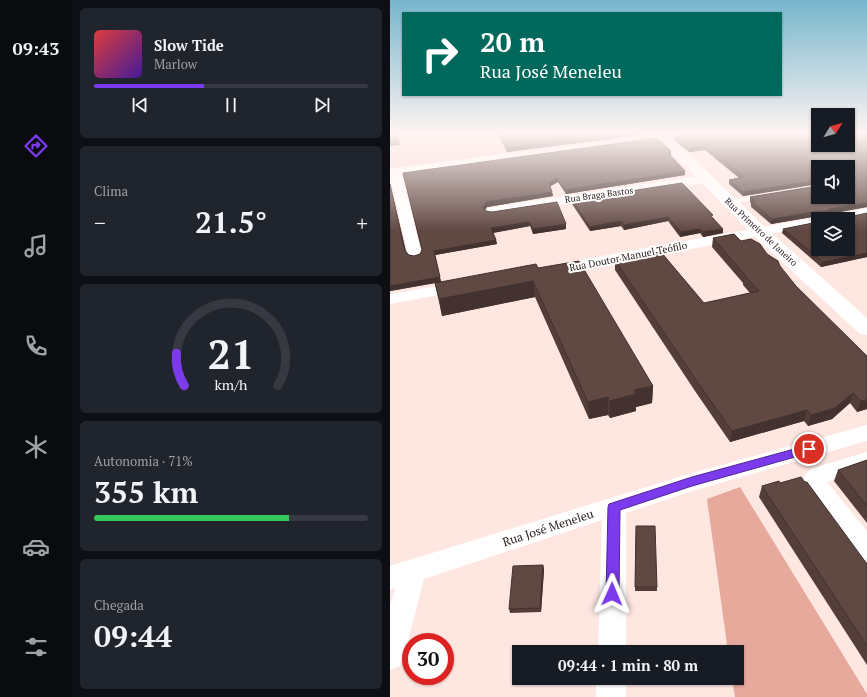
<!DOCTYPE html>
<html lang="pt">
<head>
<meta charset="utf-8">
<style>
  :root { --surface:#171b24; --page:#20242c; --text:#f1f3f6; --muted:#9ea1a6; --line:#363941; --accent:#7c3aed }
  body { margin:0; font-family:"PT Serif",serif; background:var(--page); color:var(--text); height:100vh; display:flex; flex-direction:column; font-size:15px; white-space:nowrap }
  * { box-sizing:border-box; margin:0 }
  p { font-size:13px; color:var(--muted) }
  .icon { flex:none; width:22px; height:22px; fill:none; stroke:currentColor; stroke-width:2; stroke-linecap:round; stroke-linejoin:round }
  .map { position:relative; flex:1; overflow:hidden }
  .side { display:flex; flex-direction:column; gap:8px; padding:8px; background:#0d0f14; width:318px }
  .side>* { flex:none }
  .guide { position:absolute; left:12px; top:12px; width:380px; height:84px; border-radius:0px; box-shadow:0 1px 3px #0004; background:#00695c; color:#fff; overflow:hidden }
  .needle { width:26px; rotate:53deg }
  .controls { position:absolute; left:421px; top:108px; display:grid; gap:8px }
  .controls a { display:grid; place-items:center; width:44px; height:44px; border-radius:0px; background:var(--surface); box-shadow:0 1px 3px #0004; font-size:20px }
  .speed { position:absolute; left:12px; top:633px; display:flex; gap:8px; font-size:20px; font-weight:700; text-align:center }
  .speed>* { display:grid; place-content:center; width:52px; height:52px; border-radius:50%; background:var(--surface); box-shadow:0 1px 3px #0004; line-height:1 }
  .speed .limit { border:6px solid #d22; background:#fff; color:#111 }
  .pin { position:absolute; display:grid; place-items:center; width:34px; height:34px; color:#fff; margin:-17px; border:2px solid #fff; border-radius:50%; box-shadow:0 1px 4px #0007 }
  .me { position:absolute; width:44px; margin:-22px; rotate:1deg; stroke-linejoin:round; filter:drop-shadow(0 0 3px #0008) }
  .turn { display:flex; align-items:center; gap:14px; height:84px; padding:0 12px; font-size:18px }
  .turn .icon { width:52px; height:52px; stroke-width:2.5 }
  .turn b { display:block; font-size:28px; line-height:34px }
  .big { font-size:30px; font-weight:600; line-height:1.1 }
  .side .card { flex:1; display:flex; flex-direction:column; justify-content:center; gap:6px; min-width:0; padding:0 14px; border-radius:6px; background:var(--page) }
  .side .dial { align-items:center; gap:0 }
  .dial svg { height:104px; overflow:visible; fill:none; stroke:var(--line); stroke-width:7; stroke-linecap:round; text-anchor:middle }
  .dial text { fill:var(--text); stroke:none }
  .song { display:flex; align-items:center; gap:12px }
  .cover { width:48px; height:48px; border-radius:6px; background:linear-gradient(135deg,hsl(0 70% 55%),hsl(260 70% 35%)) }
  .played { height:4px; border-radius:2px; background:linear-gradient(90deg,var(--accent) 40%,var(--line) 40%) }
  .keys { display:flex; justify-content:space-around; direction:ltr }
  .heat { display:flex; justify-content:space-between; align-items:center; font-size:22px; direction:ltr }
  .charge { height:6px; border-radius:3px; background:linear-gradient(90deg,#34c759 71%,var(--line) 0) }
  .trip { position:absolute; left:122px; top:645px; width:232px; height:40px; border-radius:0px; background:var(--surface); box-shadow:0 1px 3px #0004; font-weight:600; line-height:40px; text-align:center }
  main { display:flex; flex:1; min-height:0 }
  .dock { display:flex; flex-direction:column; width:72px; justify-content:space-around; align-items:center; background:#090b0e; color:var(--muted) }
  .dock .icon { width:28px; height:28px }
  .dock .active { color:var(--accent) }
  .dock b { font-size:18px; color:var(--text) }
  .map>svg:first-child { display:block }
  .built { fill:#f7d8d2 }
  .green { fill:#e8a99d }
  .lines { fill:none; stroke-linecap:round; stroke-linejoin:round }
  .lane { fill:#fff; fill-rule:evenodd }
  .street { fill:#fff; fill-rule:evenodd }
  .secondary { fill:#fff; fill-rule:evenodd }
  .wall { fill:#533e3a }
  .shaded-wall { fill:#43322f }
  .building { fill:#604843; stroke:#43322f }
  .route { fill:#7c3aed; stroke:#51269a }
  .labels { text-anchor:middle; stroke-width:4; stroke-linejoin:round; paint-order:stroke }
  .far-street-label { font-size:9px; fill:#302522; stroke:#fff }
  .street-label { font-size:10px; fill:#302522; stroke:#fff }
  .near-street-label { font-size:12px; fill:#302522; stroke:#fff }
</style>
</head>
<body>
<main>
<nav class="dock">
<b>09:43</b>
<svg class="icon active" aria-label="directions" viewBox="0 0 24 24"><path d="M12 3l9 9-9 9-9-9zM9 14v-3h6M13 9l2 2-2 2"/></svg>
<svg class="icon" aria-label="music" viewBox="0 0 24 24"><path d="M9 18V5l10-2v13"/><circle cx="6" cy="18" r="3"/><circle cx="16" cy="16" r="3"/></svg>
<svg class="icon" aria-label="phone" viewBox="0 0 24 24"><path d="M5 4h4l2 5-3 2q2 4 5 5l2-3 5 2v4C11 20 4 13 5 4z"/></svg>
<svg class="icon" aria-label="climate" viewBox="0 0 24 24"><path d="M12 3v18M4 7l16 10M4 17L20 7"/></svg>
<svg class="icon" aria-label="car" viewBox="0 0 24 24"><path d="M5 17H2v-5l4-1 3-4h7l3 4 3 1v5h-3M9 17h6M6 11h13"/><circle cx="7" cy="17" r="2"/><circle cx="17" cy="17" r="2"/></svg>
<svg class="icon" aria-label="filters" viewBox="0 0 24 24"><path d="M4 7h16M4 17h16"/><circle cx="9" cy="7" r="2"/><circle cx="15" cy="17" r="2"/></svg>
</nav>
<section class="side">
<div class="card">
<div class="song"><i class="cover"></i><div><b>Slow Tide</b><p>Marlow</p></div></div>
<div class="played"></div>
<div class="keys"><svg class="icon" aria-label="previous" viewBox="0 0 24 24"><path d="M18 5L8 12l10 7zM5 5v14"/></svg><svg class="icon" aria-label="pause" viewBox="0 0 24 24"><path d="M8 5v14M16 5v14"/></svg><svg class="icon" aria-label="next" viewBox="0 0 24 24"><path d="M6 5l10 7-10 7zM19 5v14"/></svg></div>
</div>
<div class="card"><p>Clima</p>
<div class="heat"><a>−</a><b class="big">21.5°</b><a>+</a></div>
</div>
<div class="card dial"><svg viewBox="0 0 100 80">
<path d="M14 69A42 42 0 1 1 86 69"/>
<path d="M14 69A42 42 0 0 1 8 44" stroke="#7c3aed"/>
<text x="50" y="56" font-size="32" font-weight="700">21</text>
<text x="50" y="72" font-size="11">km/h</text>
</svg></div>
<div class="card"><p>Autonomia · 71%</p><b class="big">355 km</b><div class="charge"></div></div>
<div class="card"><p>Chegada</p><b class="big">09:44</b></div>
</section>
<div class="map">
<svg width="477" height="697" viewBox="0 0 477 697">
  <rect width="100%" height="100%" fill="#fee6e1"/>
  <!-- built -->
  <path class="built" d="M0,133h254l2,2 -256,33z"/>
  <!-- green -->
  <path class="green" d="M350,487l127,207v3h-132l-3,-19h5v-26h-9l-21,-153z"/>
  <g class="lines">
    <!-- lane -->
    <path class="lane" d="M371,195l3,2 -1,1 -34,6 -3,-2 3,-2z"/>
    <!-- street -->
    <path class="street" d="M276,133h30l-5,3 -289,39 20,80 -2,3 -5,1 -5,-1 -2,-3 -18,-78v-8z
      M315,175l4,1 2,3 -2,3 -217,33 -5,-1 -2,-3 2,-3 5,-1z
      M477,208v8l-19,4 -30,-1v6l-260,49 -5,-2 -3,-3 3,-3 5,-2 260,-47 5,1 6,-3z
      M70,282l6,2 2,3 -2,3 -76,14v-10z
      M477,425v16l-175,50 -66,22v139h-28l4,-132 -178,59 -20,77 -4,10 -10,4v-64l5,-18 -5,2v-24l302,-93z
      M477,452v16l-40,14 40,49v30l-9,-3 -50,-67 -5,-12 3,-6 7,-5z
      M206,678h30v19h-30z"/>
    <!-- secondary -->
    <path class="secondary" d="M259,133h14l29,24 74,71 101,90v17l-7,-1 -106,-98 -72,-73z"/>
  </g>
  <!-- wall -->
  <path class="wall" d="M107,133h151v1l-141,18z
    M302,133h126v12h30v-12h19v74l-38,7 -5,2 25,1 18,-4v44l-46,10 -39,-34 1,-4 35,-7v27h30v-30h-28v-3h-2l-47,8 -20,-17v-3l-1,-2v-5l68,-11v11h30v-30h-30v17l-75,12 -14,-12v-4l10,-2 -34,-28 -16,2 -15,-12v-4z
    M281,151v4h-1l15,16v4l-119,19 -8,-12 -8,4 2,6 1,4 -66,11 -2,3 1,1 80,18 -33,5 -3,-8 -37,7 3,7 1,4 -62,11 6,27 97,-14 115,118 -1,17 -16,4v4l-26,7 -2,-3 -19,4 -54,-122 -93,19 -7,-33 -45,8v-107l16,67 3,4 5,1 6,-2 2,-4 -19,-77z
    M182,200l141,18 10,15 -20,4 -3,-4 -20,4 -12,-16 -44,9 -3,-4 -31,5 -18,-27z
    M323,238l28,3 26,13 13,12 87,143 -10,3 -7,-9 -18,16 -24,7 -4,-5 -74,21 -35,-51 -80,-121v-10l89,43 46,-10 -7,-8v-2l-31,-36z
    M477,460v63l-33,-42 4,-11z
    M390,483l87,81v101l-108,-168 3,-11z
    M246,526l21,61v4h-22z
    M153,565l1,5 -3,42 -31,1 -1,-4z"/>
  <!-- shaded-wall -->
  <path class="shaded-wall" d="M8,133l2,12 -10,1v-3z
    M70,133h13l-13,2z
    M232,133h26v1l-141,18v-4z
    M315,146v4l-16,2v-4z
    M281,151v4l-5,1 1,-4z
    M295,171v4l-119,19 -1,-4z
    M167,178l1,4 -9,5v-4z
    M428,180v4l-75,12v-4z
    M162,192l1,4 -66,11 -3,5 -1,-5 3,-5z
    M477,203v4l-38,7 -6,2 1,-4 6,-3z
    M429,211l-1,5 -47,8 1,-5z
    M278,217v4l-44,9v-5z
    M231,221v5l-31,5v-4z
    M139,222l1,4 -38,7 -1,-5z
    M176,224v5l-33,5v-5z
    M310,229v4l-20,4 1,-5z
    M333,229v4l-20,4v-5z
    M106,240l1,4 -62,11 -1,-4z
    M477,253v4l-46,10 2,-5z
    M50,277l1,5 -51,9v-5z
    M143,281l2,16 -93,19 -3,-17z
    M263,386l-1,17 -16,4v4l-26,7 -1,-17 25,-11z
    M463,393l-3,10 -18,16 -24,7 3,-11z
    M218,397v18l-19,4 -1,-17z
    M477,400v9l-10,3 4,-11z
    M417,410l-3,11 -74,21 2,-11z
    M153,565l1,5 -3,42 -1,-4z"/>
  <!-- building -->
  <path class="building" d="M0,133h8l1,9 -9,1z
    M108,133h124l-115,15z
    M302,133h126v12h30v-12h19v70l-37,6 -6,3 -5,-1 -47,8 -20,-17 3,-1 -5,-4 68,-11v11h30v-30h-30v13l-75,12 -14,-12 15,-3 -39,-31 -16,2 -15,-12z
    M267,138l14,13 -4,1 18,19 -120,19 -8,-12 -8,5 3,9 -66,10 -3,5 3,4 6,1 65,-10 9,22 -33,5 -4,-7 -38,6 5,12 -62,11 6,26 -50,9v-102l15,67 4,4 5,1 6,-2 2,-4 -19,-77z
    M292,183l31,32 -2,1 12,13 -20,3 -3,-3 -19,3 -13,-15 -44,8 -3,-4 -31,6 -18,-27z
    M477,213v40l-44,9 -40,-33 35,-7v27h30v-30h-28v-3l29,1z
    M344,234l7,7 10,-2 9,5 7,10 11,7 2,5 16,20 71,70v44l-6,1 -8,-8 -18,15 -24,7 -4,-5 -75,21 -36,-51 -81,-120 46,-8 43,51 55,-12 -15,-16h1l-32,-37z
    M189,261l74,125 -19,4 2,4 -27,7 -1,-4 -20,5 -55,-121 -94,18 -4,-16 101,-19 2,4z
    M477,460v46l-29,-36z
    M411,477l4,5h2l60,82v82l-105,-160 17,-5 1,2z
    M246,526h19l2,61h-22z
    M153,565l-3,43 -31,1 4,-43z"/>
  <!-- sky -->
  <linearGradient id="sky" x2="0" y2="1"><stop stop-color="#76b6cd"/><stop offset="0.58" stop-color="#fff4f2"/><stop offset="1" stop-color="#fff4f2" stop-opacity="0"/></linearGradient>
  <rect width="477" height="231" fill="url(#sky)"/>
  <!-- route -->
  <path class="route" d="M419,445l4,1 1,3 -1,3 -121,34 -72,24 -1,84 -2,4 -5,2 -4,-2 -2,-4 2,-87 1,-3 83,-27z"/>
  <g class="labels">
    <!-- far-street labels -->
    <g class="far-street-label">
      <text transform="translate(209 195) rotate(-8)" y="3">Rua Braga Bastos</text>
      <text transform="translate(371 232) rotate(43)" y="3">Rua Primeiro de Janeiro</text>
    </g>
    <!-- street labels -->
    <g class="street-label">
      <text transform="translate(238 256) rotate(-11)" y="4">Rua Doutor Manuel Teófilo</text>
    </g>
    <!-- near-street labels -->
    <g class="near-street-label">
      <text transform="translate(158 528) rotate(-18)" y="4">Rua José Meneleu</text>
    </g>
  </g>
</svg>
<div class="controls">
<a><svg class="needle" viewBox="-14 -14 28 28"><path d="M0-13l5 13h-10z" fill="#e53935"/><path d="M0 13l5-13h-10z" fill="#9ea1a6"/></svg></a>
<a><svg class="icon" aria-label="sound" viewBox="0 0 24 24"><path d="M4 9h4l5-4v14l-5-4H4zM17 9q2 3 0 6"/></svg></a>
<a><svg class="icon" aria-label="layers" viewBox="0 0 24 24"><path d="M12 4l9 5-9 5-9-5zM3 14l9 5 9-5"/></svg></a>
</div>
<div class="speed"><div class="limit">30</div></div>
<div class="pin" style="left:419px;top:449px;background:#d93025"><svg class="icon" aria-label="arrive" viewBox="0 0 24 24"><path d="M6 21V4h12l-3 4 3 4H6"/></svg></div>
<svg class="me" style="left:222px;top:594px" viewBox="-20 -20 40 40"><path d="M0-17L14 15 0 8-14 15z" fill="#7c3aed" stroke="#fff" stroke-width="4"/></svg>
<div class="trip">09:44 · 1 min · 80 m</div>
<div class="guide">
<div class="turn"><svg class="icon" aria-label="right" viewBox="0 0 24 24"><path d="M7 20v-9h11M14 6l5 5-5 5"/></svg><div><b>20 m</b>Rua José Meneleu</div></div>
</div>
</div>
</main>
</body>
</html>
